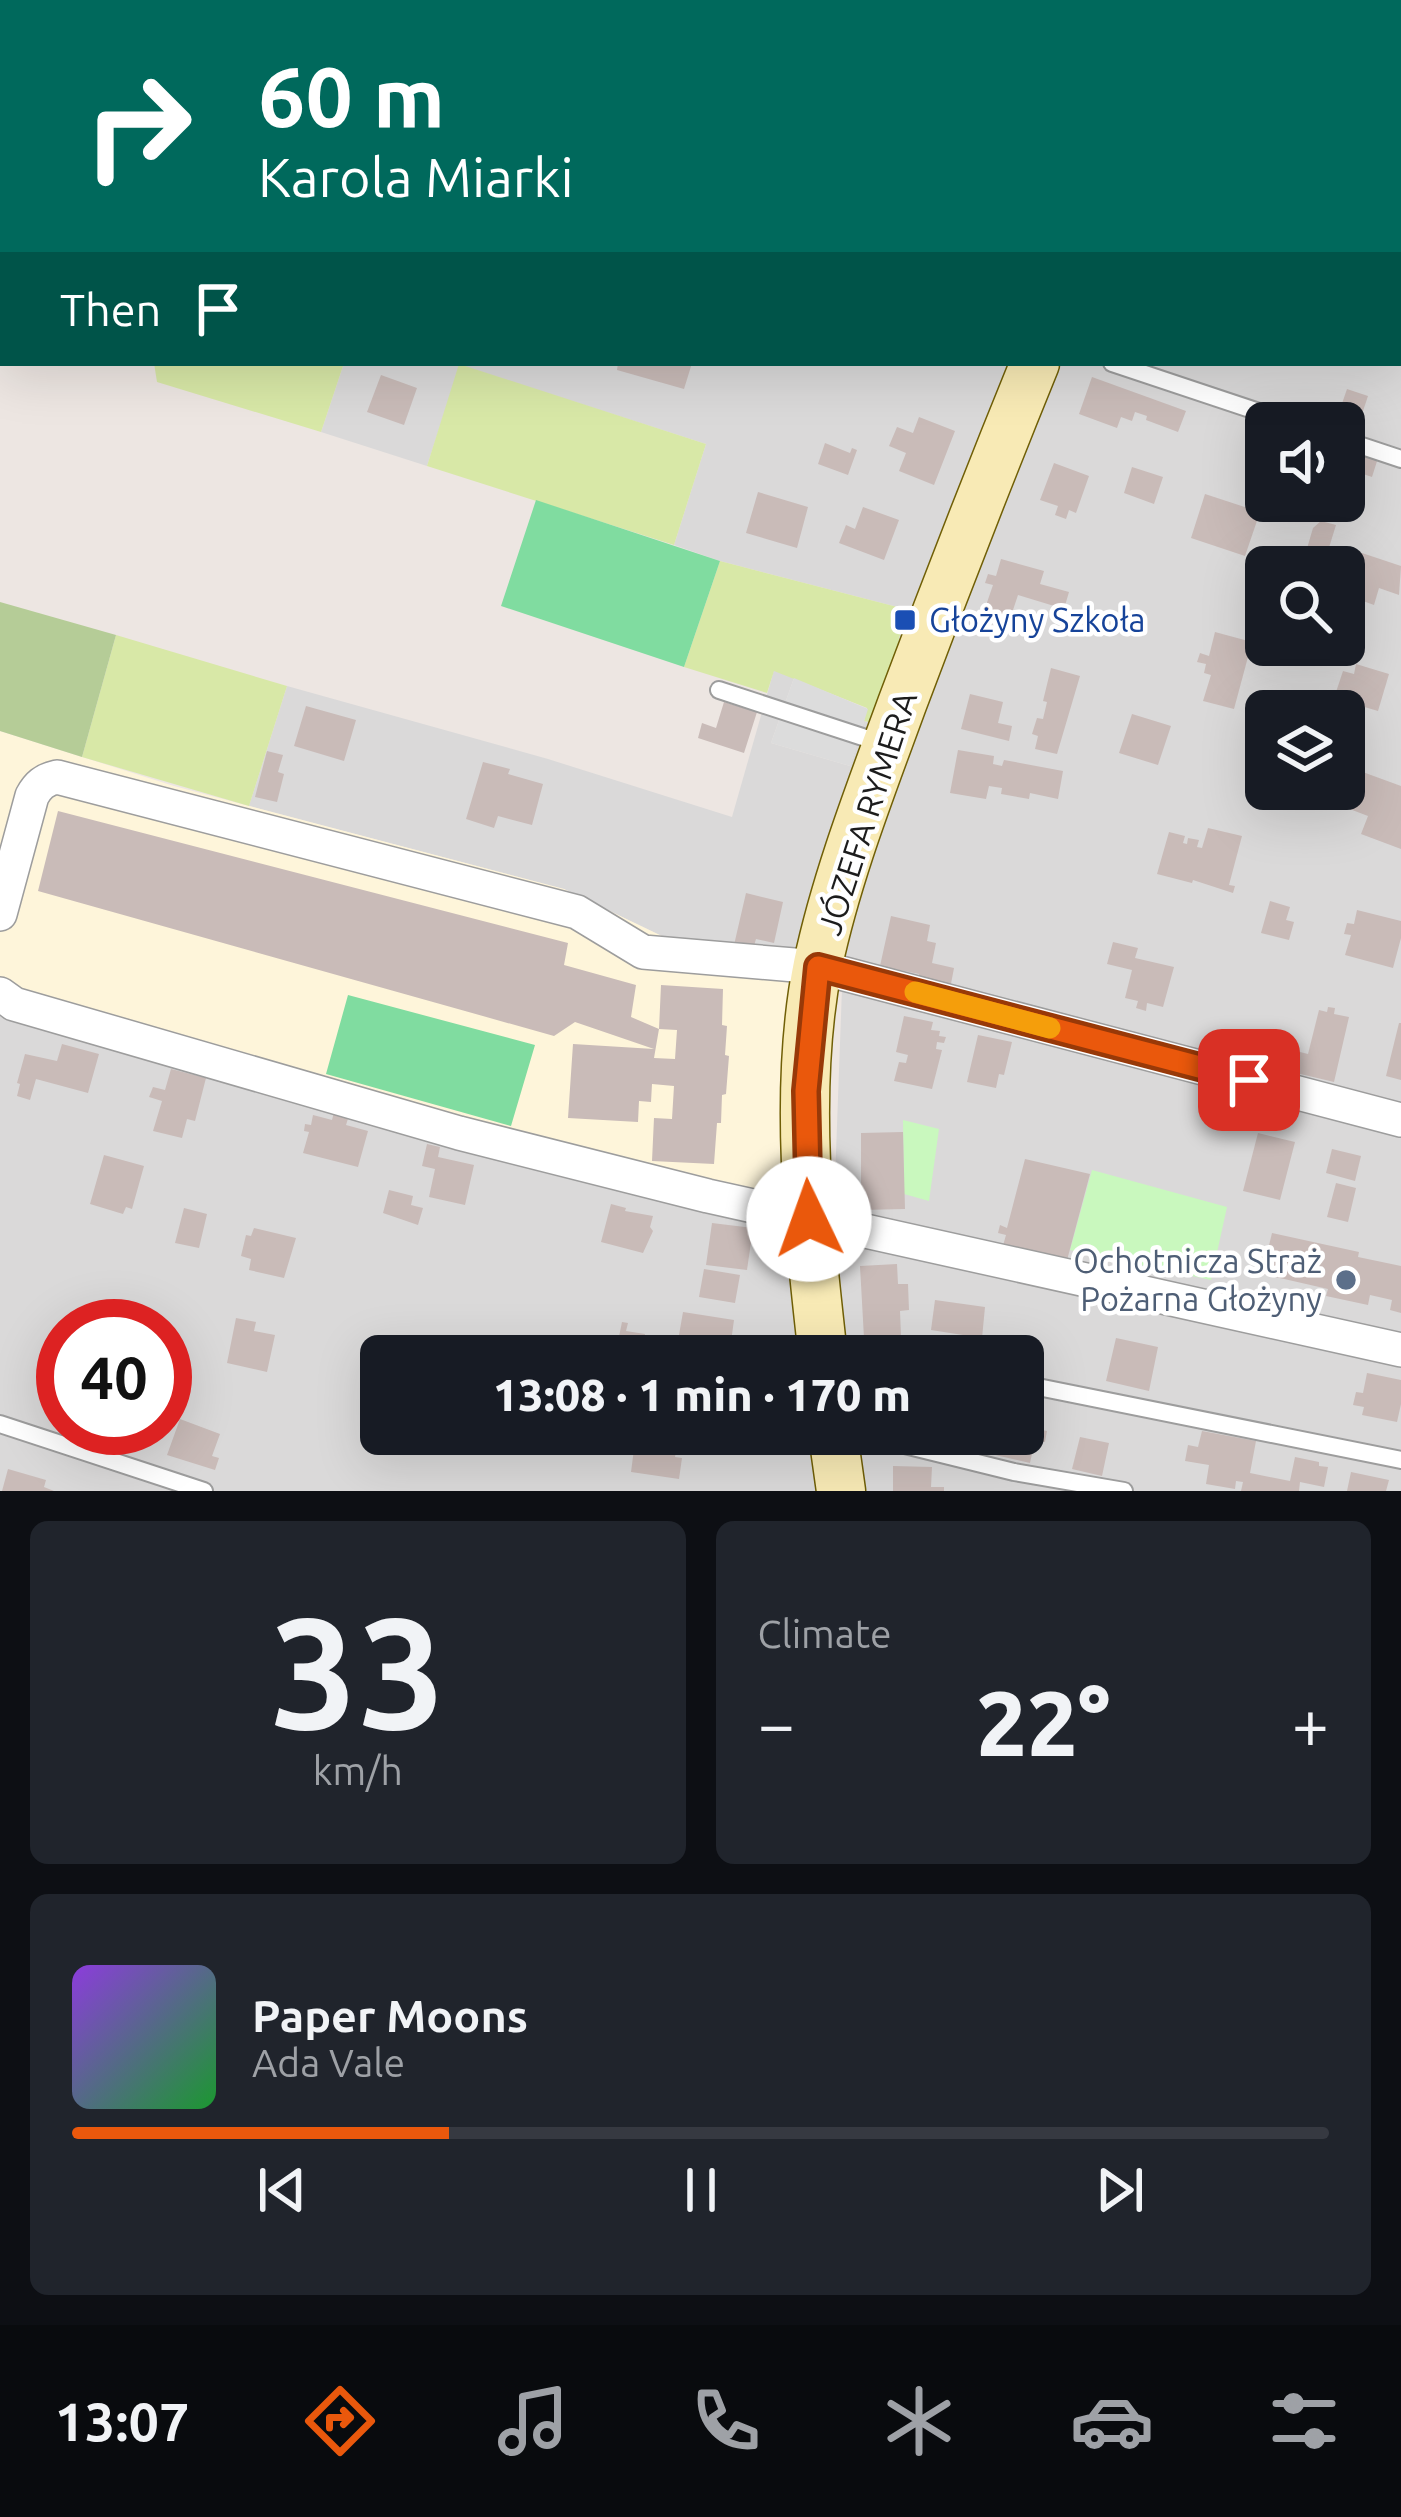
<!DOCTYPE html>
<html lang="en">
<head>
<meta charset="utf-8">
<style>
  :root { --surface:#171b24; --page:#20242c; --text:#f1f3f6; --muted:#9ea1a6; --line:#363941; --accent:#ea580c }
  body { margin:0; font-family:Ubuntu,sans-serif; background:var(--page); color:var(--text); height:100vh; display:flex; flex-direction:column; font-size:45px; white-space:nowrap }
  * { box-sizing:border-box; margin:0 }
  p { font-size:39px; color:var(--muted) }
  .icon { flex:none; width:66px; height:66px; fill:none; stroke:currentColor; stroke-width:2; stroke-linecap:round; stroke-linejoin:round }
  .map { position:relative; height:1491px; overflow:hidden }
  .sheet { display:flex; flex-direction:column; gap:30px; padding:30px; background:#0d0f14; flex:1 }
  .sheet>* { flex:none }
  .top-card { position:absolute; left:0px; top:0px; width:1401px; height:366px; box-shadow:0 12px 48px #0002; background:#00695c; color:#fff; overflow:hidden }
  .controls { position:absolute; left:1245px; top:402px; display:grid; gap:24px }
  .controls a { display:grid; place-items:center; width:120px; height:120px; border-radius:18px; background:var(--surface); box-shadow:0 12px 48px #0002; font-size:60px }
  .speed { position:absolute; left:36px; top:1299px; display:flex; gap:24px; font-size:60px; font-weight:700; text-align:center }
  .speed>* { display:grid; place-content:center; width:156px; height:156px; border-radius:50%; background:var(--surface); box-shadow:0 12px 48px #0002; line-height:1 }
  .speed .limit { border:18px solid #d22; background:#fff; color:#111 }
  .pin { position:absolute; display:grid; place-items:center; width:102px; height:102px; color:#fff; margin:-51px; border-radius:24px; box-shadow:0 6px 18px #0006 }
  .me { position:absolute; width:132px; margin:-66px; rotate:357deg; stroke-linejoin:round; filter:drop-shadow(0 0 9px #0008) }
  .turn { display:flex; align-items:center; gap:42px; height:252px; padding:0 60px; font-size:54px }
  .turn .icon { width:156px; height:156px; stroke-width:2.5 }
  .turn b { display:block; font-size:84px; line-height:102px }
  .then { display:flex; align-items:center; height:114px; padding:0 60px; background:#0003; gap:24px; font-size:45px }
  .big { font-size:90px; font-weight:800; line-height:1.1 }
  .sheet .tile { flex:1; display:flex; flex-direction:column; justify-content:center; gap:18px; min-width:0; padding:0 42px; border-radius:18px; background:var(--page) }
  .sheet .dial { align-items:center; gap:0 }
  .dial b { font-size:156px; line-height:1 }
  .song { display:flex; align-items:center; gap:36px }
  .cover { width:144px; height:144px; border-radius:18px; background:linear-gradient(135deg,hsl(270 70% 55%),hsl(130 70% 35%)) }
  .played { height:12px; border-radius:6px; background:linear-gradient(90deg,var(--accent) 30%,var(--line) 30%) }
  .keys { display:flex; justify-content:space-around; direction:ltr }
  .heat { display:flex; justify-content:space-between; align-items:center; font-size:66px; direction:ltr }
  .sheet .tiles { flex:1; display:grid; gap:30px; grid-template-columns:1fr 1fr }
  .tile:last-child { grid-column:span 2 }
  .trip { position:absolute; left:360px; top:1335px; width:684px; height:120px; border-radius:18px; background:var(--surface); box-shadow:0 12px 48px #0002; font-weight:800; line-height:120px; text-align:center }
  .tab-bar { display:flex; height:192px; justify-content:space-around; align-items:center; background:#090b0e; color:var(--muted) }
  .tab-bar .icon { width:84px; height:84px }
  .tab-bar .active { color:var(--accent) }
  .tab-bar b { font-size:54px; color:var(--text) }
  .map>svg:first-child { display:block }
  .residential { fill:#dad9d9; fill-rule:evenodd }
  .education { fill:#fef5da }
  .grass { fill:#d8e8a7 }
  .forest { fill:#b5cc97 }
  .park { fill:#c9f8be }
  .pitch { fill:#80dca0 }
  .parking { fill:#dcdcdc }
  .building { fill:#c9bbb8 }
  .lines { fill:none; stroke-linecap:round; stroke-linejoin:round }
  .lane-casing { stroke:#9d9d9d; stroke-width:20 }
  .street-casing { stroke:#9d9d9d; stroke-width:36 }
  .secondary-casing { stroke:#705f06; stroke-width:51 }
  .lane { stroke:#fff; stroke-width:16 }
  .street { stroke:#fff; stroke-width:33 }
  .secondary { stroke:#f8eab5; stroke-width:48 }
  .route-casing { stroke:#983908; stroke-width:30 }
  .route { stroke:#ea580c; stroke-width:21 }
  .slow { stroke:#f59e0b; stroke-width:21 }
  .transit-dot { fill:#1a4fb4; stroke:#fff; stroke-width:4.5 }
  .service-dot { fill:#5c6f8a; stroke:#fff; stroke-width:4.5 }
  .labels { text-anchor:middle; stroke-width:9; stroke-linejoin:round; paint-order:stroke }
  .transit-label { font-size:33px; fill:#164399; stroke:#fff; text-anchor:start }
  .street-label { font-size:33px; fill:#1c1c1c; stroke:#fff }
  .service-label { font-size:33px; fill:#4e5e75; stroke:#fff; text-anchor:end }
</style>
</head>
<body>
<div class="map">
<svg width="1401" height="1491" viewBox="0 0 1401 1491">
  <rect width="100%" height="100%" fill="#ede6e2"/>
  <!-- residential -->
  <path class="residential" d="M872,0h529v1491h-1401v-481l585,172 248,53 10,-274 -175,-22 -104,-50 -315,-83 38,-120 261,73 184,58 42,-147 20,8 -23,65 79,23 14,-45 7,2 26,-67 2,-18 10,-28 -189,-49 -46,-16 32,-101 -246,-79 -33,101 -106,-34 23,-69h1054v-360h-527zM1266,423h78v78h-78zM1266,567h78v78h-78zM1266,711h78v78h-78zM63,1326h102v102h-102zM381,1356h642v78h-642z"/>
  <!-- education -->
  <path class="education" d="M0,731l174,55 390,103 104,50 132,19 -15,244 -197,-45 -518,-146 -70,-32z"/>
  <!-- grass -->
  <path class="grass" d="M154,363h190l-23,69 -164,-50z
    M459,364l247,80 -32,101 -247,-79z
    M720,561l189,49 -10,28 -2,18 -25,67 -8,-2 3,-13 -93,-37 -7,22 -83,-26z
    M116,635l171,51 -38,120 -167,-49z"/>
  <!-- forest -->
  <path class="forest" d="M0,602l116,33 -34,122 -82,-26z"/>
  <!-- park -->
  <path class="park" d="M903,1120l36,9 -10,72 -25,-7z
    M1092,1170l135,37 -16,73 -141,-30z"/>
  <!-- pitch -->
  <path class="pitch" d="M536,500l184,61 -36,106 -183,-61z
    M348,995l187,50 -24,81 -185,-52z"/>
  <!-- parking -->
  <path class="parking" d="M794,678l74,31 -18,57 -79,-23z"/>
  <!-- building -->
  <path class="building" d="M618,363h74l-8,26 -67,-19z
    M381,375l36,13 -13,37 -37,-13z
    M1092,377l94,34 -8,21 -32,-12 1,-4 -12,-4 -3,9 -11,-4 -4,11 -38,-14z
    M1347,389l21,7 -11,33 -21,-8z
    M919,417l36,14 -21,54 -35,-14 7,-18 -17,-7 8,-19 16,6z
    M825,443l25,10 2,-5 5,2 -9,25 -30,-11z
    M1344,447l34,11 -6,19 -21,-7 -2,8 -5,-2z
    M1054,463l35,13 -13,37 -7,-3 -3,9 -11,-4 3,-9 -18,-6z
    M1132,467l31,10 -9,27 -30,-11z
    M758,492l50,15 -11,41 -51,-15z
    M1205,494l55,18 -15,44 -54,-18z
    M863,507l36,13 -15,40 -45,-17 7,-18 9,4z
    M1321,521l15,4 -13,42h-6l-14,-5 10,-34z
    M1341,546l60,20 -2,29 -20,-7 -5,17 -22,-8 -3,12 -5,-2v-40h-9z
    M1001,559l43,12 -4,13 29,8 -5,17 -46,-14 -10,30 -26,-8 11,-32 -8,-2 3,-9 8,2z
    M1215,632l37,10 -18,67 -31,-8 8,-26 -7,-2 2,-9 -9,-2 3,-9 9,3z
    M1356,664l33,10 -11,37 -44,-13 9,-27 11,3z
    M1051,668l29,8 -23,78 -22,-5 3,-13 -6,-2 5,-16 6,1 4,-17 -4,-1z
    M970,694l33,8 -5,21 14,3 -3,15 -48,-12z
    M724,702l33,10 -13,41 -46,-15 4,-15 14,5z
    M306,706l50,14 -12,41 -50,-15z
    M1132,714l39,12 -13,39 -39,-12z
    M958,750l36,6 -1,8 9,2 2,-6 59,11 -5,28 -28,-6 -1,6 -28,-5 1,-6 -13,-2 -3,13 -36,-6z
    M267,751l16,4 -5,17 6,2 -7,28 -22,-5z
    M483,762l27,7 -2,5 35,10 -11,41 -34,-9 -4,12 -28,-9z
    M1360,771l41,15v63l-40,-15 7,-18 -21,-8z
    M58,811l510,132 -4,22 72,20 -5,32 28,12 -5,29 21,1 2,-29 -18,-1 2,-44 62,4 -1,36 5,1 -2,29 4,1 -3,38 -4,1 -1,28h-4l-3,41 -62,-3 2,-43 18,1 2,-33 -22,-2 -1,18 -12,-1 -1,21 -70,-4 5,-74 81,5 -79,-27 -21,14 -516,-145z
    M1208,828l34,8 -13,49 6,1 -2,7 -40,-13 -1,3 -35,-9 12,-42 16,4 -2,7 4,1 1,-6 11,2 -2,7 5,1z
    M746,893l37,9 -9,41 -18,-4 -3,10 -19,-4z
    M1270,901l20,6 -4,13 8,2 -5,18 -28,-7z
    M1357,910l44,11v17l-8,30 -48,-13 6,-20 -7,-1 3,-11 7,1z
    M891,916l39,9 -3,16 9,2 -4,20 22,5 -4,21 -32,-6 1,-9 -39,-8z
    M1113,942l25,6 -3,10 39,9 -11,40 -16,-4 -1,8 -10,-3 2,-7 -13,-3 7,-28 -25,-6z
    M1328,1007l7,1 -1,6 15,3 -15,65 -46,-11 4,-21 16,4 11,-44 8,2z
    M904,1016l29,6 -2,8 9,1 -1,5 7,1 -2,6 -7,-1 -1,7 6,1 -10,39 -38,-8 5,-19 7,1 2,-8 -12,-3z
    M1399,1023h2v57l-15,-4z
    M978,1035l34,7 -8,33 -5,-1 -3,14 -29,-6z
    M62,1044l37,10 -11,39 -52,-14 -6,21 -13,-4 3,-12 -3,-1 8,-29 32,7z
    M171,1069l35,9 -11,43 -8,-2 -5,19 -29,-7 9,-30 -13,-4 4,-10 12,3z
    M335,1108l15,4 -4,13 22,6 -10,36 -55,-14 6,-21 -5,-1 1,-7 6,1 2,-10 19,5z
    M903,1132l2,77 -44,1v-77z
    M1258,1133l37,9 -15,58 -37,-9z
    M427,1144l13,3 -2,10 36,8 -9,40 -36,-8 6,-28 -13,-3z
    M1332,1149l29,7 -6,25 -29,-8z
    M104,1155l40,11 -12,43 -6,-2 -3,7 -33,-10z
    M1025,1159l65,15 -24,90 -64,-15 4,-14 -8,-2 2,-8 7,3z
    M1336,1183l20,5 -8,34 -21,-5z
    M389,1190l24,6 -2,9 12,3 -5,17 -35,-12z
    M611,1204l15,4 -1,3 28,5 -3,11 3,4 -10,22 -42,-11z
    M184,1208l23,6 -8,34 -24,-5z
    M712,1223l41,5 -6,42 -41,-5z
    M254,1228l42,10 -12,40 -35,-8 2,-11 -10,-3 5,-21 5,1z
    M1272,1233l87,19 -1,5 43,9v47l-11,-3 2,-10 -22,-5 -2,10 -42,-9 2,-7 -66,-15z
    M897,1264l1,20h10l1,26 -9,1 1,25 -37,2 -4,-72z
    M704,1269l36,6 -5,28 -36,-6z
    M935,1300l50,7 -3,31 -51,-8z
    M683,1312l51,8 -5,36h-41l3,-19 -12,-2z
    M236,1318l20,4 -2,9 21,4 -8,37 -40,-9z
    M622,1322l6,1 -2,8 19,3 -4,22h-26z
    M1116,1338l42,9 -9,44 -43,-10z
    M1367,1373l34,7v24l-4,18 -35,-7 2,-8 -11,-2 3,-13 7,1z
    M180,1419l40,15 -8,22 7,2 -4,12 -48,-15z
    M1023,1426l24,5 -2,11 -10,-2 -5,23 -56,-13 3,-16h46z
    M1202,1431l54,10 -6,32 40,8 5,-24 24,5v4l9,1 -4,20 -24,-5 -1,9h-58l2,-9 -7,-1 -1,8 -29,-5 3,-19 -24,-4 3,-16 10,2z
    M636,1434h43l-4,23 7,1 -3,21 -48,-7z
    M1080,1437l29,6 -7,33 -30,-7z
    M893,1466l39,1 -1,20h13v4h-51z
    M8,1469l38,11 -2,7 10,4h-52z
    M1351,1472l38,8 -3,11h-39z"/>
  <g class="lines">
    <!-- lane casing -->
    <g class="lane-casing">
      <path id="lane" d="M1112,363l180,60
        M1344,440l57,19
        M719,690l162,53
        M829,1345l54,11
        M1023,1384l378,76
        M0,1424l204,67
        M860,1434l154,38 110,19"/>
    </g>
    <!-- street casing -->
    <g class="street-casing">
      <path id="street" d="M1398,295l3,1
        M0,914l32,-118c6,-11 12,-16 25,-19l520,135 66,40 175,15 583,153
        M0,994l14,10 445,129 249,63 693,154"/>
    </g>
    <!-- secondary casing -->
    <g class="secondary-casing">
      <path id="secondary" d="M330,3l8,-3
        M1068,3v-3
        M0,32h3
        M823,1356c-14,-124 -30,-268 -5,-392 19,-89 53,-175 84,-260 43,-115 87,-228 133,-341
        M833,1434l8,57"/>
    </g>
    <!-- lane -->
    <use href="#lane" class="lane"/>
    <!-- street -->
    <use href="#street" class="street"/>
    <!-- secondary -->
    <use href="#secondary" class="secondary"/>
  </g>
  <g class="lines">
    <!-- route casing -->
    <g class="route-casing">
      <path id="route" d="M809,1219l-3,-128 12,-124 431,113"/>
    </g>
    <!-- route -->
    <use href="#route" class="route"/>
    <!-- slow -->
    <path class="slow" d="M915,992l135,36"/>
  </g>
  <!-- markers -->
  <rect class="transit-dot" x="893" y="608" width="24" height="24" rx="6"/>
  <circle class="service-dot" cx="1346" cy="1280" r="12"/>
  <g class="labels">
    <!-- transit labels -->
    <g class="transit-label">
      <text x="929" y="632">Głożyny Szkoła</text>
    </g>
    <!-- street labels -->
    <g class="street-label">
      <text transform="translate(867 813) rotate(-72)" y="12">JÓZEFA RYMERA</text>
    </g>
    <!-- service labels -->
    <g class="service-label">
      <text x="1322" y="1273">Ochotnicza Straż<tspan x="1322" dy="38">Pożarna Głożyny</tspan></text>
    </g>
  </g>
</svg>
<div class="controls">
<a><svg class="icon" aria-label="sound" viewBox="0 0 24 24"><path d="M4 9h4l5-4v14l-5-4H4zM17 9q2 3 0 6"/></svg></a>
<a><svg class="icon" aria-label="search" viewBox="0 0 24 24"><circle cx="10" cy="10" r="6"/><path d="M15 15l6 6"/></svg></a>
<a><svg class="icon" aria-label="layers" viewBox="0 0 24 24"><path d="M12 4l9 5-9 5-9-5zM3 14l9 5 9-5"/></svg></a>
</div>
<div class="speed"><div class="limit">40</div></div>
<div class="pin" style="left:1249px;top:1080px;background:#d93025"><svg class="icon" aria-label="arrive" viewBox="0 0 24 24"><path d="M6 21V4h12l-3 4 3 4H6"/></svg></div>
<svg class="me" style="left:809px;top:1219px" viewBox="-20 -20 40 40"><circle r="19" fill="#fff"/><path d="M0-13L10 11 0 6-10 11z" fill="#ea580c"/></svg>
<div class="trip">13:08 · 1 min · 170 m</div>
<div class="top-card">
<div class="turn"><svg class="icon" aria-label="right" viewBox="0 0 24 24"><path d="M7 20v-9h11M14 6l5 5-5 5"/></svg><div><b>60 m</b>Karola Miarki</div></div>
<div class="then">Then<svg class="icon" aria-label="arrive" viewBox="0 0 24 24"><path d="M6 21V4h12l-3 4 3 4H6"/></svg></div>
</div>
</div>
<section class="sheet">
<div class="tiles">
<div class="tile dial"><b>33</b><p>km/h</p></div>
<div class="tile"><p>Climate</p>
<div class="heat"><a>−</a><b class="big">22°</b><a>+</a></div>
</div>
<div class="tile">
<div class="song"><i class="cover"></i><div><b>Paper Moons</b><p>Ada Vale</p></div></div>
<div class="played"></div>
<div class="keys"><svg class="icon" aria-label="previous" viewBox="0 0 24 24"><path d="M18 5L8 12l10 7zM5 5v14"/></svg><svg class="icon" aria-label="pause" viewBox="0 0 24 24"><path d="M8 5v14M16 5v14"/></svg><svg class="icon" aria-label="next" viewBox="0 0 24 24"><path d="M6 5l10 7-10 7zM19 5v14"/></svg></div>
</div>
</div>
</section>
<nav class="tab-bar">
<b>13:07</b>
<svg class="icon active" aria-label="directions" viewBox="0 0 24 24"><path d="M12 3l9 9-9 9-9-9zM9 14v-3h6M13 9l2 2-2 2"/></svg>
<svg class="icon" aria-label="music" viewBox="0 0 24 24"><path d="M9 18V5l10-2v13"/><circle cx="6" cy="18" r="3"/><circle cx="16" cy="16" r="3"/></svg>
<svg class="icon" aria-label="phone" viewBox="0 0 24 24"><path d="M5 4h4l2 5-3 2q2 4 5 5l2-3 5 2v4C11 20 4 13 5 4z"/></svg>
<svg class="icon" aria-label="climate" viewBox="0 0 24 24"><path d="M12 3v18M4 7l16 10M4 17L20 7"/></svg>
<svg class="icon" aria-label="car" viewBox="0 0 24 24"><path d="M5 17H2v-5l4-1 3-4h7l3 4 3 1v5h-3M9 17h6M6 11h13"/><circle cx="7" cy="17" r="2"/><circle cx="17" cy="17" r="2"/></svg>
<svg class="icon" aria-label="filters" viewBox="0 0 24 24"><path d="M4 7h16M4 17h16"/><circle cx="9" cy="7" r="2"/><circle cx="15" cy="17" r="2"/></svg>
</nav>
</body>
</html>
